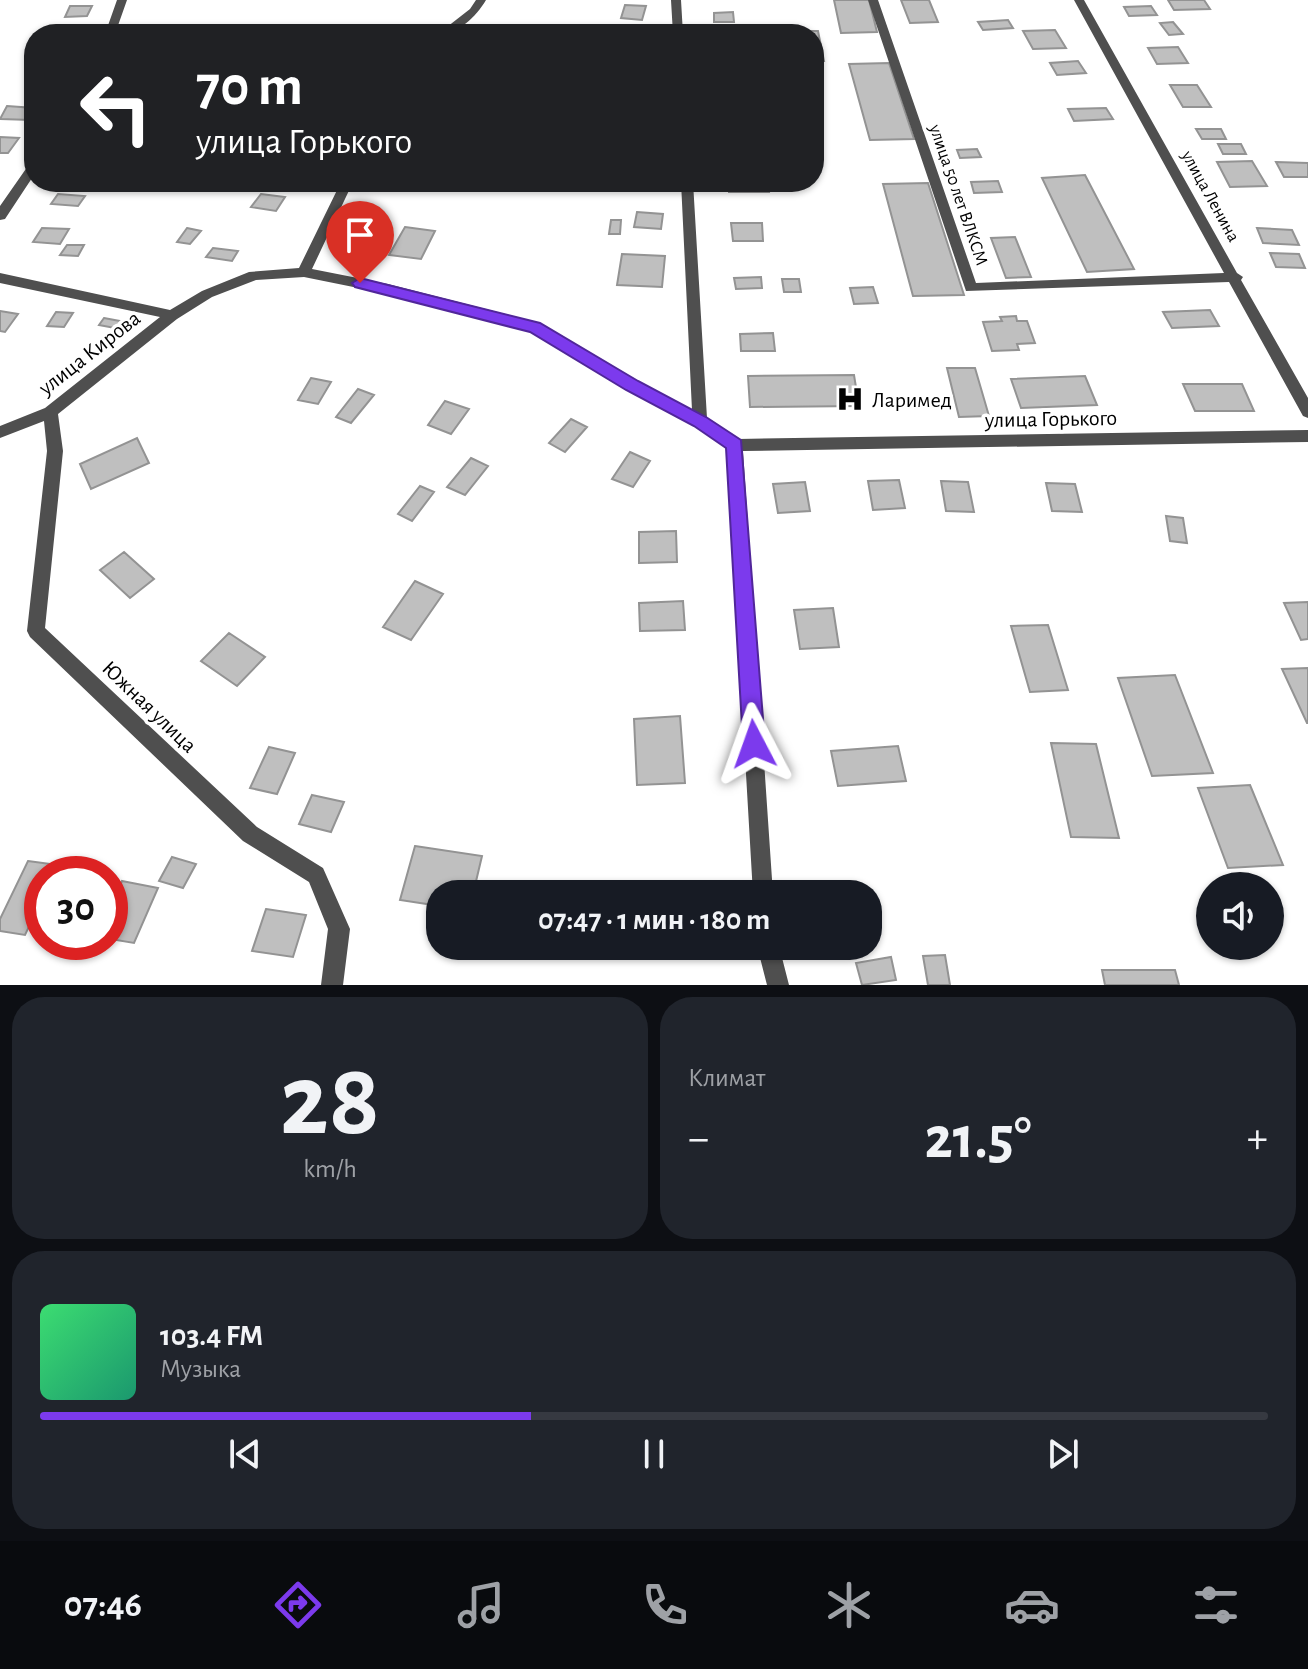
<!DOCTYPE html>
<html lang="ru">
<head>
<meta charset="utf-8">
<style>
  :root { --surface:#171b24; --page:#20242c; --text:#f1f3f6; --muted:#9ea1a6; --line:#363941; --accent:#7c3aed }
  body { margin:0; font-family:"Alegreya Sans",sans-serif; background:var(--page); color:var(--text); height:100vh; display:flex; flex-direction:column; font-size:30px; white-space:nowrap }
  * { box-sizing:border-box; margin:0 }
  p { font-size:26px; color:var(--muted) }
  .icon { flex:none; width:44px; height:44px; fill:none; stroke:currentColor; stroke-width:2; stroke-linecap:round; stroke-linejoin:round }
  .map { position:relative; height:985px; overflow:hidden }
  .sheet { display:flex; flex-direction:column; gap:12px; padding:12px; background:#0d0f14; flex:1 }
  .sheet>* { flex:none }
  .hud { position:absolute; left:24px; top:24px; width:800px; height:168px; border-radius:32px; box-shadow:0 2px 6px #0004; background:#202124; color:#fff; overflow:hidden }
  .controls { position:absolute; left:1196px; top:872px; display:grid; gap:16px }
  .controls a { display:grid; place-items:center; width:88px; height:88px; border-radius:50%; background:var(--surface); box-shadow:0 2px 6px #0004; font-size:40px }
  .speed { position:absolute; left:24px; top:856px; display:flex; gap:16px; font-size:40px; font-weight:700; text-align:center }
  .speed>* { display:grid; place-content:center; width:104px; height:104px; border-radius:50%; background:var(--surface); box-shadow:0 2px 6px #0004; line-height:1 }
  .speed .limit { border:12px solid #d22; background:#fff; color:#111 }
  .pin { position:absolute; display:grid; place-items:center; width:68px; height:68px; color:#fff; margin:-82px -34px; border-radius:50% 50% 50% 0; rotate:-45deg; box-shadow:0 0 8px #0007 }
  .pin .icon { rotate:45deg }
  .me { position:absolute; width:88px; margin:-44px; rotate:356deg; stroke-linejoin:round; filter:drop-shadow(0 0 6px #0008) }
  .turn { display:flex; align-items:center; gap:28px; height:168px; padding:0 40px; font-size:36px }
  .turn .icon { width:104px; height:104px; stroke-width:2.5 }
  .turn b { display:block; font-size:56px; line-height:68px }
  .big { font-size:60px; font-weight:600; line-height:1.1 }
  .sheet .card { flex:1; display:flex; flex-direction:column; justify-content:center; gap:12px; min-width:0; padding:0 28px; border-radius:32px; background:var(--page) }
  .sheet .dial { align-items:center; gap:0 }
  .dial b { font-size:104px; line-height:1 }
  .song { display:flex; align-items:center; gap:24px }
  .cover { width:96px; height:96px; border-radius:12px; background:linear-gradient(135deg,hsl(140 70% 55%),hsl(160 70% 35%)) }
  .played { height:8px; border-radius:4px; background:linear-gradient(90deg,var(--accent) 40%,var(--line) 40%) }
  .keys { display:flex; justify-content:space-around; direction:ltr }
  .heat { display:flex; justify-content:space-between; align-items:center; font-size:44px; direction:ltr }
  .sheet .tiles { flex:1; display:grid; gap:12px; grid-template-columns:1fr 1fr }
  .card:last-child { grid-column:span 2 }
  .trip { position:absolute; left:426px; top:880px; width:456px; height:80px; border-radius:32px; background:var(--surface); box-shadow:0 2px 6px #0004; font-weight:600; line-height:80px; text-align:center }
  .tab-bar { display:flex; height:128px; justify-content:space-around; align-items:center; background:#090b0e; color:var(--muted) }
  .tab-bar .icon { width:56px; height:56px }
  .tab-bar .current { color:var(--accent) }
  .tab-bar b { font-size:36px; color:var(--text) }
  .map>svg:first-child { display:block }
  .building { fill:#bfbfbf; stroke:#939393; stroke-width:2 }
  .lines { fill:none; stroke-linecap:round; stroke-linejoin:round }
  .street { fill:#4f4f4f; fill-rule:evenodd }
  .route { fill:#7c3aed; stroke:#51269a; stroke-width:2 }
  .labels { text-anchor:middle; stroke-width:7; stroke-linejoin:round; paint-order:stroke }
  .far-street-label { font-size:18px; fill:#000; stroke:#fff }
  .street-label { font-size:22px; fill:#000; stroke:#fff }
  .poi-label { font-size:22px; fill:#000; stroke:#fff; text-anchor:start }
</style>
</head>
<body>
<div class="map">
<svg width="1308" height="985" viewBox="0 0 1308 985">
  <rect width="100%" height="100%" fill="#fff"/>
  <!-- building -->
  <path class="building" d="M834,0h35l8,32 -36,1z
    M901,0h28l9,22 -28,1z
    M1168,0h36l6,9 -36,1z
    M625,5l21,1 -4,14 -21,-2z
    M70,6h22l-5,10 -22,1z
    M1151,6l6,9 -28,1 -5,-9z
    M733,12l1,10h-20v-9z
    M1008,20l5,8 -30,2 -5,-8z
    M1173,22l10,12 -14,1 -9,-12z
    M1055,30l11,18 -33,1 -10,-18z
    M795,31h23l6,30h-10v-27h-18z
    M1178,47l10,16 -31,1 -9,-16z
    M1078,61l8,12 -29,2 -7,-12z
    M889,63l25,76 -44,1 -21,-76z
    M1170,85h27l14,22h-28z
    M7,106l27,2v8l-3,4 -31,-1z
    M1106,108l7,11 -39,2 -6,-12z
    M1196,129h25l5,10h-24z
    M0,137l19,1 -11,15h-8z
    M1218,144h23l5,10h-23z
    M977,149l4,8 -21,1 -3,-8z
    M1252,161l15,25 -37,1 -13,-25z
    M1276,162l32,1v14h-24z
    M1085,175l49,94 -47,3 -45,-94z
    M998,181l4,11 -28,1 -3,-11z
    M728,182h40l1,10h-40z
    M928,183l36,112 -51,1 -30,-112z
    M58,194l27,2 -7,10 -27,-2z
    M261,194l24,3 -9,14 -25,-4z
    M637,212l26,2 -2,15 -27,-2z
    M611,220h10l-1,14h-11z
    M731,223h31l1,18h-30z
    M405,227l30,4 -14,28 -32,-4z
    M42,228l27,1 -9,15 -27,-2z
    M187,228l14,3 -11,13 -13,-2z
    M1257,228l35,2 7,15 -36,-2z
    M1015,237l16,40 -25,1 -15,-40z
    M67,245h17l-6,11 -18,-1z
    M213,248l25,3 -6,10 -26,-4z
    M1270,253l29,1 6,14 -29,-1z
    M622,254l43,2 -3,31 -45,-2z
    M761,277l1,11 -26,1 -2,-11z
    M782,279h17l2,13h-17z
    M873,287l5,16 -24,1 -4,-16z
    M1210,310l9,16 -47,2 -9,-16z
    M0,311l18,3 -13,18 -5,-1z
    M56,312l17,1 -9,14 -17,-1z
    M1016,316l1,5h10l8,22 -18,1 2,6 -27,1 -9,-29 19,-1 -2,-4z
    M104,318l21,4 -5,7 -21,-4z
    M773,333l2,18h-34l-1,-17z
    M947,368h28l14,48 -30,1z
    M854,375l5,31 -109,1 -2,-31z
    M1085,376l12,29 -76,3 -10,-29z
    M311,378l20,4 -13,22 -20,-4z
    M1183,384h59l12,27h-59z
    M358,389l16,6 -23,28 -15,-6z
    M445,401l24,8 -18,25 -23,-9z
    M571,419l16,8 -22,25 -16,-9z
    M137,438l12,25 -58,26 -11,-25z
    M630,452l20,9 -17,26 -21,-8z
    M471,458l17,8 -23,29 -18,-8z
    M899,480l6,28 -32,2 -5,-29z
    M941,481l27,1 6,30 -28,-1z
    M805,482l5,29 -32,2 -5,-29z
    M1046,483l29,1 7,28 -30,-1z
    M420,486l14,6 -22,29 -14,-7z
    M1166,516l17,2 4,25 -17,-2z
    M676,531l1,31 -38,1v-31z
    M124,552l30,27 -24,19 -30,-28z
    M415,581l28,13 -32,46 -28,-13z
    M683,601l2,29 -45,1 -1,-28z
    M1308,602v37l-7,1 -17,-37z
    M833,608l6,39 -39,2 -6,-39z
    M1048,625l20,65 -38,2 -19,-66z
    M229,633l36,24 -28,29 -36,-25z
    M1308,668v55h-1l-25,-54z
    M1175,675l38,98 -61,3 -34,-98z
    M680,716l5,67 -48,2 -3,-66z
    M1051,743l45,1 23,94 -48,-1z
    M898,746l8,35 -68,5 -7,-35z
    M269,747l26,6 -18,41 -27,-6z
    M1250,785l33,80 -55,3 -30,-80z
    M312,795l32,7 -13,30 -32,-8z
    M415,846l67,10 -9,38h-33v12l-40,-6z
    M172,857l24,7 -13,24 -24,-7z
    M28,861l30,4 -4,9h-12v25l-17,36 -25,-4v-12z
    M122,881l36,7 -24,55 -24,-4v-32z
    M266,909l40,6 -13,42 -41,-6z
    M945,955l5,30h-22l-5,-29z
    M891,957l5,23 -34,5 -6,-22z
    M1102,970h73l4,15h-74z"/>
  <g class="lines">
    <!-- street -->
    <path class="street" d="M117,0h10l-12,34h-10z
      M476,0h10c-10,17 -28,34 -48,34l32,-25z
      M671,0h10l2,34h-10z
      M868,0h10l98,283 248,-10 -150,-273h10l153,273 6,4 -2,3 67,118v20l-5,-2 -74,-134 -263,9z
      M34,162v13l-29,44 -5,1v-14l30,-43z
      M341,182h12l-41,87 76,15 152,39 97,59 55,28 -11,-228h12l14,236 31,21 570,-9v12l-565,9 30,443h-20l-26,-446 -32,-23 -68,-35 -96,-59 -143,-37 -84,-17 -48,3 -44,17 -35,22 -119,95 5,37 -18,177 212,199 66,41 27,61 -7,56h-22l7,-56 -19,-47 -66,-41 -213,-204 -3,-6 20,-180 -3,-30 -44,17v-12l45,-18 115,-91 -160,-34v-10l170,37 32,-19 47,-19 50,-4z
      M757,946h22l10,39h-22z"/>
  </g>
  <!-- route -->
  <path class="route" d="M360,278l180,45 98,58 68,36 35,23 24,304 -4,8 -7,3 -8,-3 -3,-8 -17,-296 -32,-22 -68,-36 -96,-58 -175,-45 -3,-4z"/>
  <!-- icons -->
  <defs>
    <g id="hospital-bare" transform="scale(2.16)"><path d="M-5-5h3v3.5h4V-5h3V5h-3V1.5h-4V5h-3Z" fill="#000" stroke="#fff" stroke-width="2.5" paint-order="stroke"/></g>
  </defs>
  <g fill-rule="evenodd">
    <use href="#hospital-bare" x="850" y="399"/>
  </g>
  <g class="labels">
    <!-- far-street labels -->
    <g class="far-street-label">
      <text transform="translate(959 195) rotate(71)" y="6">улица 50 лет ВЛКСМ</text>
      <text transform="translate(1211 196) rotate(61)" y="6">улица Ленина</text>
    </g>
    <!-- street labels -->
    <g class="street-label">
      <text transform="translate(89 352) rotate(-38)" y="8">улица Кирова</text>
      <text transform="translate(1051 418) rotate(-1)" y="8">улица Горького</text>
      <text transform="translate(150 706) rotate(44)" y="8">Южная улица</text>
    </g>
    <!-- poi labels -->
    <g class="poi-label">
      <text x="872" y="407">Ларимед</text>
    </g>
  </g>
</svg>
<div class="controls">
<a><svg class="icon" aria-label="sound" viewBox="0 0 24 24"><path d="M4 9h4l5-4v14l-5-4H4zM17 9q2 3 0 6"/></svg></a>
</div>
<div class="speed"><div class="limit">30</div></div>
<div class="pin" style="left:360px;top:283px;background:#d93025"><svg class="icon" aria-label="arrive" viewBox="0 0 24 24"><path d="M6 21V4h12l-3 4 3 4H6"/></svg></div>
<svg class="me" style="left:754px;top:744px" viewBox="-20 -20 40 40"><path d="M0-17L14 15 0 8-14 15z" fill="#7c3aed" stroke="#fff" stroke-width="4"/></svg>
<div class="trip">07:47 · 1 мин · 180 m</div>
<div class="hud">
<div class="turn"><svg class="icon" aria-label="left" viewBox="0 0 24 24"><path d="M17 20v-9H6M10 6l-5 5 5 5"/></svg><div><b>70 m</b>улица Горького</div></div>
</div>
</div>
<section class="sheet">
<div class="tiles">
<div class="card dial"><b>28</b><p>km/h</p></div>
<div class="card"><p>Климат</p>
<div class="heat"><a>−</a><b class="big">21.5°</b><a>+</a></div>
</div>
<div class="card">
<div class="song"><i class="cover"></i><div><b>103.4 FM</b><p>Музыка</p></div></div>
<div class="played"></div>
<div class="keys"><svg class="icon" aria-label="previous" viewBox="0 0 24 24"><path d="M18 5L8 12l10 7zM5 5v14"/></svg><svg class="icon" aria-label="pause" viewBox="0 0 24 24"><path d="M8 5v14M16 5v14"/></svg><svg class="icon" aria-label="next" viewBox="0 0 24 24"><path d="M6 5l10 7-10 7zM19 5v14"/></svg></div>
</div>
</div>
</section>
<nav class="tab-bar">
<b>07:46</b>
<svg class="icon current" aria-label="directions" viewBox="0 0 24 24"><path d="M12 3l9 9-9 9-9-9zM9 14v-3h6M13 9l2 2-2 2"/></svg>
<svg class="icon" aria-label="music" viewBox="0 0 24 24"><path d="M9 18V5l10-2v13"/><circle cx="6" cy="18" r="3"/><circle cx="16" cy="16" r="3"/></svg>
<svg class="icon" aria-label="phone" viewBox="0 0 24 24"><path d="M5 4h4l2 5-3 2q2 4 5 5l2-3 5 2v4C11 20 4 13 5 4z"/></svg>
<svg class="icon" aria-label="climate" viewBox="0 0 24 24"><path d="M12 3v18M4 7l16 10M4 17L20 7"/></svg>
<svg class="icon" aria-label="car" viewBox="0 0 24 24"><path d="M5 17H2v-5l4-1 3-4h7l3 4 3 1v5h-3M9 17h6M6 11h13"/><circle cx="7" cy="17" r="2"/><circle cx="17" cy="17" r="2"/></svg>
<svg class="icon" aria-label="filters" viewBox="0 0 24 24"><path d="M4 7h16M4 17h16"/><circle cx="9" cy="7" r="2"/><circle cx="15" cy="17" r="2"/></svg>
</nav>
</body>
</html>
